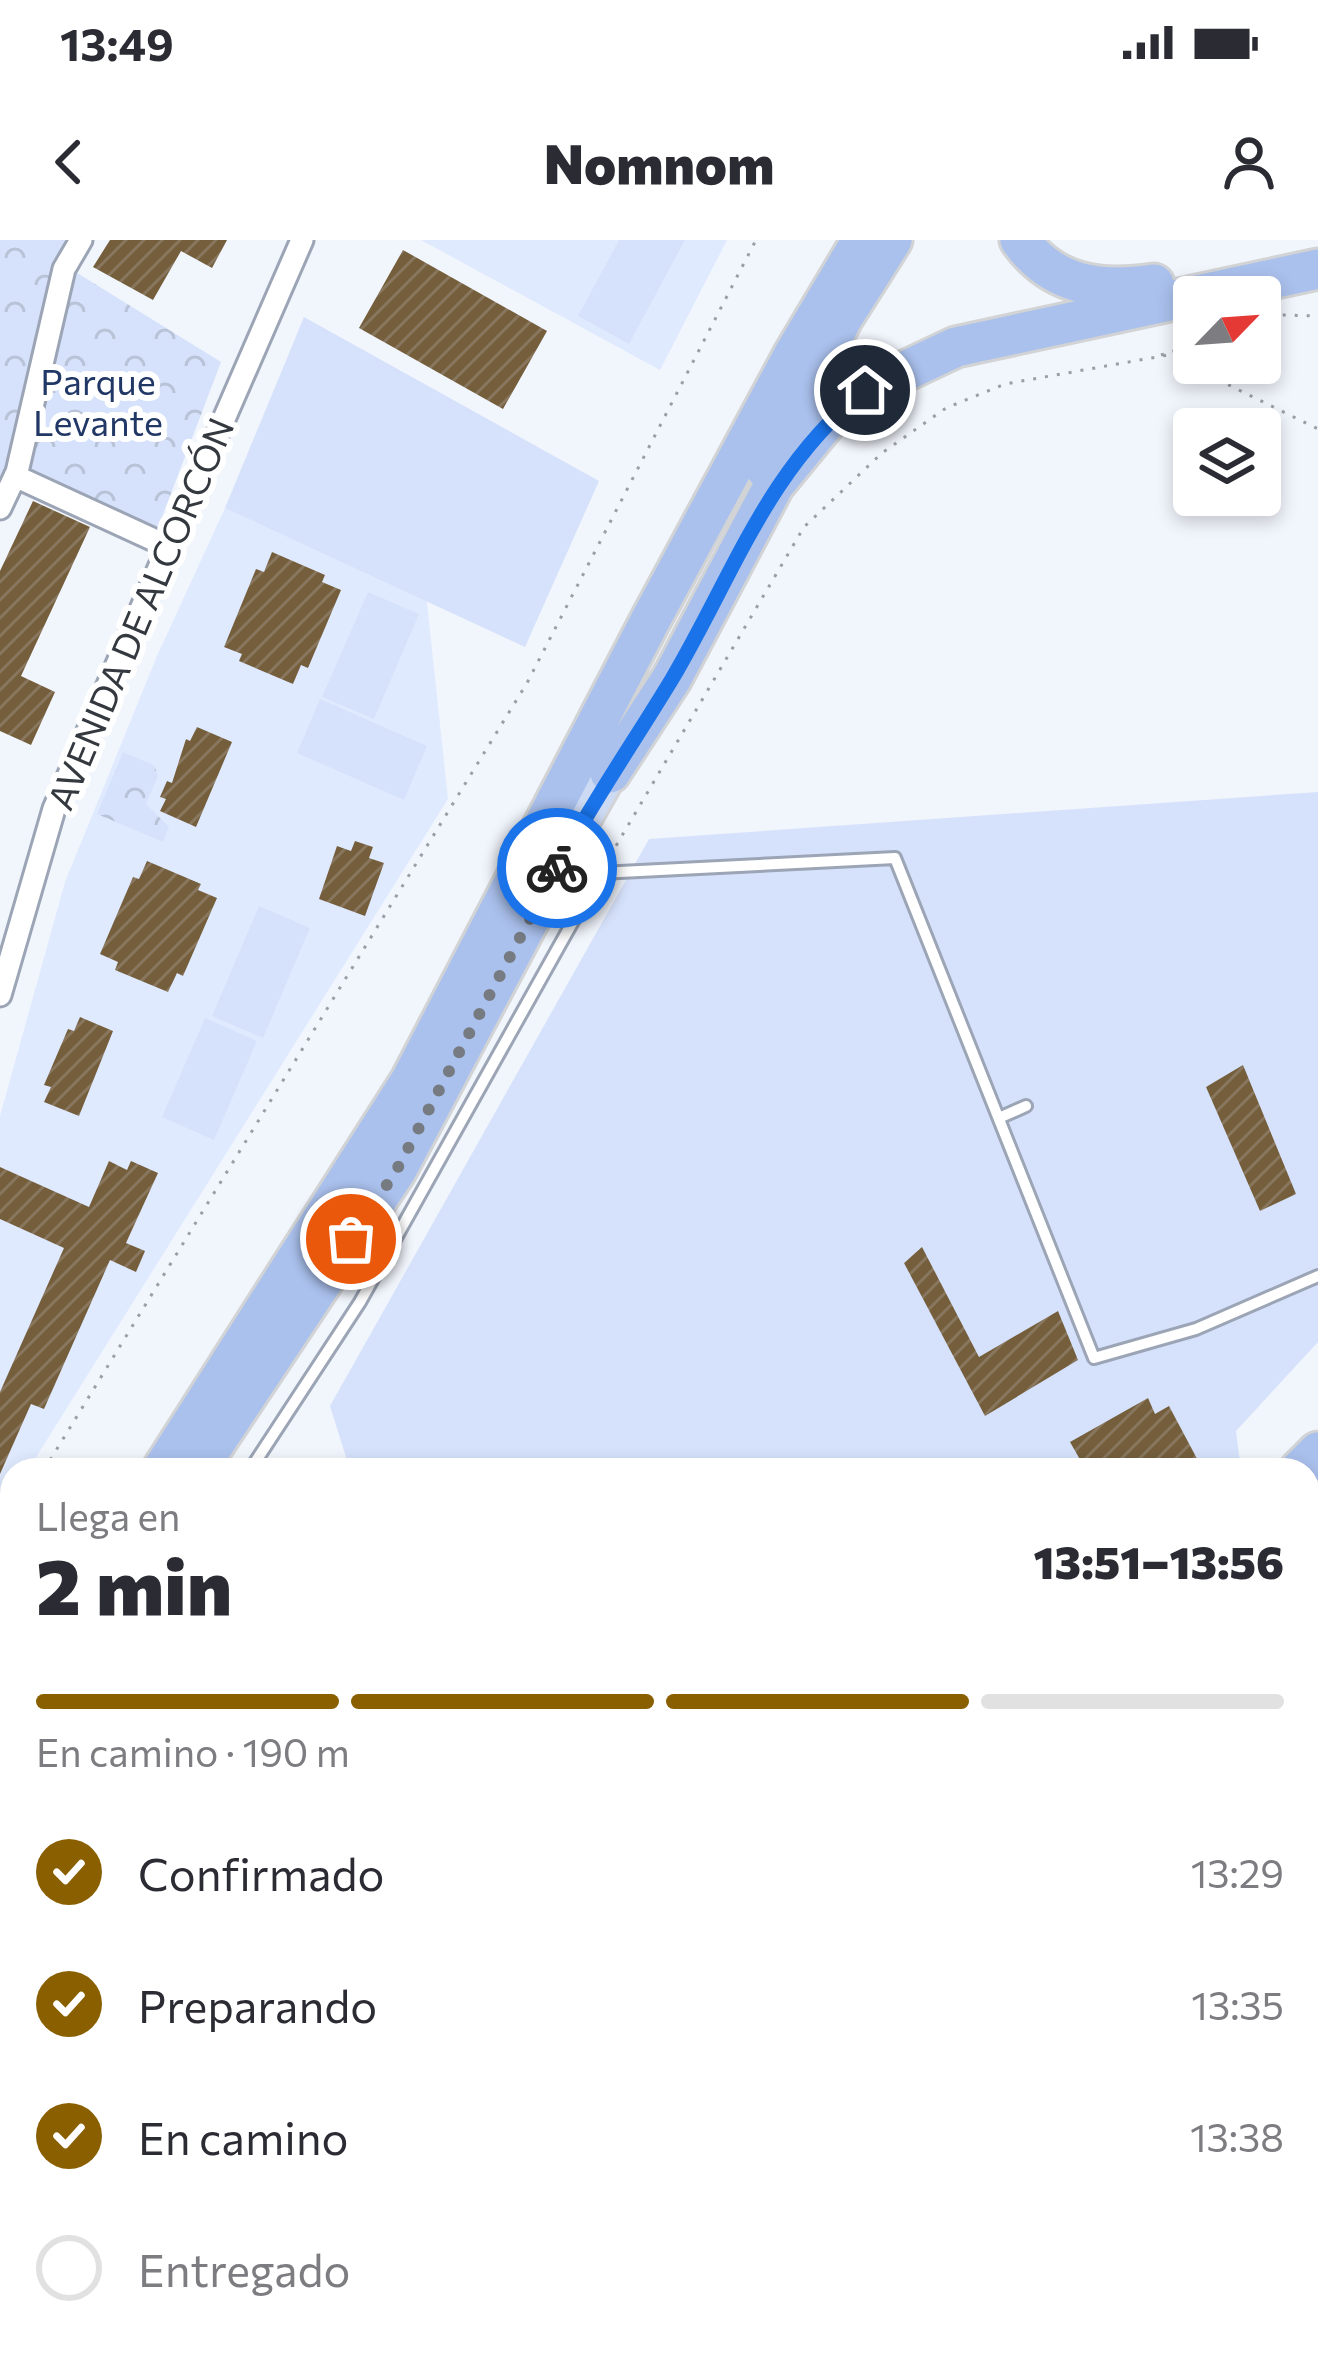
<!DOCTYPE html>
<html lang="es">
<meta charset="utf-8">
<style>
:root{--surface:#fff;--page:#f2f2f3;--text:#2b2b33;--muted:#7c7c81;--line:#e1e1e2;--accent:#895f00}
body{margin:0;font-family:Commissioner,sans-serif;background:var(--page);color:var(--text);height:100vh;display:flex;flex-direction:column;font-size:45px;white-space:nowrap}
*{box-sizing:border-box;margin:0}
p{font-size:39px;color:var(--muted)}
.icon{flex:none;width:66px;height:66px;fill:none;stroke:currentColor;stroke-width:2;stroke-linecap:round;stroke-linejoin:round}
.map{position:relative;flex:1;overflow:hidden}
.panel{position:absolute;left:0px;top:1218px;width:1320px;height:900px;display:flex;flex-direction:column;background:var(--surface);border-radius:36px 36px 0 0;box-shadow:0 6px 18px #0003}
.panel>*{flex:none}
.needle{width:78px;rotate:65deg}
.tools{position:absolute;left:1173px;top:36px;display:grid;gap:24px}
.tools a{display:grid;place-items:center;width:108px;height:108px;border-radius:12px;background:var(--surface);box-shadow:0 6px 18px #0003;font-size:60px}
.pin{position:absolute;display:grid;place-items:center;width:102px;height:102px;color:#fff;margin:-51px;border:6px solid #fff;border-radius:50%;box-shadow:0 3px 12px #0007}
.courier{position:absolute;display:grid;place-items:center;width:120px;height:120px;margin:-60px;border:9px solid #1a73e8;border-radius:50%;background:#fff;color:#222;box-shadow:0 3px 15px #0007}
.summary em{font-style:normal;font-weight:800}
.summary div{display:flex;flex-direction:column-reverse}
.summary{display:flex;align-items:center;justify-content:space-between;height:204px;padding:0 36px}
h1{font-size:78px;font-weight:800;line-height:90px}
.bar{display:grid;grid-template-columns:repeat(4,1fr);gap:18px 12px;align-content:center;height:144px;padding:0 36px}
.bar i{height:15px;border-radius:9px;background:var(--line)}
.bar .selected{background:var(--accent)}
.bar p{grid-column:span 4}
ol{padding:0 36px;list-style:none}
li{display:flex;align-items:center;gap:36px;height:132px}
li p{margin-inline-start:auto}
li .icon{padding:12px;border-radius:50%;background:var(--accent);color:#fff;stroke-width:4}
li:last-child{color:var(--muted)}
li i{width:66px;height:66px;border:6px solid var(--line);border-radius:50%}
.status{display:flex;justify-content:space-between;align-items:center;height:84px;padding:0 60px;background:var(--surface);direction:ltr}
.status svg{height:33px;fill:currentColor}
header{display:flex;justify-content:space-between;align-items:center;height:156px;padding:0 36px;background:var(--surface);font-size:54px;font-weight:800}
.map>svg:first-child{display:block}
.built{fill:#e0eaff}
.industrial{fill:url(#industrial-grid)}
.park{fill:url(#park-crowns)}
.pitch{fill:#d6e2fb}
.building{fill:url(#building-hatch)}
.lines{fill:none;stroke-linecap:round;stroke-linejoin:round}
.lane-casing{stroke:#9ca5b6;stroke-width:16}
.street-casing{stroke:#9ca5b6;stroke-width:27}
.primary-casing{stroke:#d2d3d5;stroke-width:39}
.highway-casing{stroke:#d2d3d5;stroke-width:45}
.path{stroke:#9a9ea5;stroke-width:3;stroke-dasharray:3 9;stroke-linecap:butt}
.lane{stroke:#fff;stroke-width:10}
.street{stroke:#fff;stroke-width:21}
.primary{stroke:#ccdaf4;stroke-width:33}
.highway{stroke:#aac1ed;stroke-width:39}
.done{stroke:#767a81;stroke-width:12;stroke-dasharray:0 21.6}
.route{stroke:#1a73e8;stroke-width:15}
.labels{text-anchor:middle;dominant-baseline:central;stroke-width:12;stroke-linejoin:round;paint-order:stroke}
.park-label{font-size:36px;fill:#213766;stroke:#fff}
.street-label{font-size:36px;fill:#34383f;stroke:#fff}
</style>
<div class="status"><b>13:49</b><svg viewBox="0 0 49 12"><path d="M0 12V9h3v3zM5 12V6h3v6zM10 12V3h3v9zM15 12V0h3v12zM26 1h20v11H26zM47 4h2v5h-2z"/></svg></div>
<header><svg class="icon" aria-label="back" viewBox="0 0 24 24"><path d="M15 5l-7 7 7 7"/></svg>Nomnom<svg class="icon" aria-label="person" viewBox="0 0 24 24"><circle cx="12" cy="8" r="4"/><path d="M4 21q1-7 8-7t8 7"/></svg></header>
<div class="map">
<svg width="1318" height="2118" viewBox="0 0 1318 2118">
<defs>
<pattern id="industrial-grid" width="8" height="8" patternUnits="userSpaceOnUse" patternTransform="scale(3)"><rect width="8" height="8" fill="#e0eaff"/><path d="M0 4h8M4 0v8" fill="none" stroke="#c1c9dc"/></pattern>
<pattern id="park-crowns" width="20" height="18" patternUnits="userSpaceOnUse" patternTransform="scale(3)"><rect width="20" height="18" fill="#d6e2fb"/><path d="M2 6a3 3 0 1 1 6 0M12 15a3 3 0 1 1 6 0" fill="none" stroke="#b8c3d8"/></pattern>
<pattern id="building-hatch" width="6" height="6" patternUnits="userSpaceOnUse" patternTransform="scale(3)"><rect width="6" height="6" fill="#745e3c"/><path d="M-1 1l2-2M0 6l6-6M5 7l2-2" fill="none" stroke="#88775e"/></pattern>
</defs>
<rect width="100%" height="100%" fill="#f1f5fc"/>
<path class="built" d="M421,0H727L660,130Z
M225,268L426,354L448,559L28,1230H12V1256L0,1276V876L65,642L157,416Z"/>
<path class="industrial" d="M12,1911V2106H509L487,2118H0V1919Z"/>
<path class="park" d="M0,0H91L74,31L221,122L156,293L6,227L0,240Z
M123,512L154,525L158,536L146,564L169,587L163,602L97,574Z
M1318,1639V2118H966L974,2106H1308V1650Z"/>
<path class="pitch" d="M619,0H685L629,104L578,76Z
M304,77L599,241L525,407L225,268Z
M368,352L419,374L374,479L322,457Z
M320,459L427,506L404,560L297,513Z
M1318,552V1102L1236,1191L1241,1230H350L330,1166L649,599Z
M259,666L310,688L263,798L212,776Z
M205,778L257,801L214,900L162,877Z"/>
<path class="building" d="M110,0H227L212,28L181,11L153,60L93,27Z
M403,10L547,91L503,169L359,88Z
M33,261L90,287L21,436L55,452L31,505L0,491V331Z
M272,312L325,335L322,342L341,350L308,428L301,425L293,444L239,421L242,414L224,407L256,329L264,332Z
M197,487L232,502L196,587L160,571L166,559L160,557L167,541L172,543L186,499L190,501Z
M355,601L373,607L369,618L384,623L365,676L319,659L337,606L351,611Z
M147,621L201,644L198,650L217,658L183,736L177,733L168,752L115,730L118,722L100,714L133,637L139,639Z
M80,777L113,791L79,876L44,862L51,847L44,845L68,789L74,791Z
M1243,825L1296,954L1260,971L1206,847Z
M109,921L127,930L131,921L158,933L126,1003L145,1011L136,1032L110,1020L44,1169L31,1164L0,1234V1152L64,1008L0,979V927L89,967Z
M922,1007L979,1117L1058,1071L1078,1120L985,1176L904,1023Z
M1148,1158L1155,1174L1169,1166L1203,1230H1086L1070,1202Z"/>
<g class="lines">
<defs>
<path id="lane" d="M999,878L1026,866
M250,1230L360,1062L600,633L895,618L1094,1118L1196,1089L1318,1036
M0,1621L12,1603
M0,1737V1791"/>
<path id="street" d="M15,236L165,305
M0,268L17,232L64,29L81,0
M0,755L54,569L302,0"/>
<path id="primary" d="M563,616L610,533"/>
<path id="highway" d="M1020,0C1053,46 1100,52 1154,44
M766,229L842,79L892,0
M610,533L672,438L774,245L829,178L865,150L956,107L1318,29
M162,1230L411,840L650,381L794,114L862,0
M197,1230L396,931L563,616
M1300,1230L1318,1212
M1308,1302L1318,1292
M1308,1416L1318,1406
M0,1466L12,1448
M1308,1496L1318,1485
M0,1547L12,1526
M608,2118L616,2106
M690,2118L697,2106
M776,2118L783,2106
M851,2118L856,2106"/>
</defs>
<use href="#lane" class="lane-casing"/>
<use href="#street" class="street-casing"/>
<use href="#primary" class="primary-casing"/>
<use href="#highway" class="highway-casing"/>
<path class="path" d="M1260,83L1284,75L1318,76
M1161,115L1194,105
M610,616L804,287L882,213L946,168L1005,144L1168,115L1318,189
M44,1230L527,443L756,0
M0,1301L12,1281
M1308,1670L1318,1659
M1308,1905L1318,1887
M983,2118L990,2106
M1192,2118L1193,2106"/>
<use href="#lane" class="lane"/>
<use href="#street" class="street"/>
<use href="#primary" class="primary"/>
<use href="#highway" class="highway"/>
</g>
<g class="lines">
<path class="done" d="M351,999L396,931L557,628"/>
<path class="route" d="M557,628C592,562 634,502 672,439C734,334 767,229 865,150"/>
</g>
<g class="labels">
<g class="park-label">
<text x="98" y="140">Parque<tspan x="98" dy="41">Levante</tspan></text>
</g>
<g class="street-label">
<text transform="translate(139 373) rotate(-67)">AVENIDA DE ALCORCÓN</text>
</g>
</g>
</svg>
<div class="tools">
<a><svg class="needle" viewBox="-14 -14 28 28"><path d="M0-13l5 13h-10z" fill="#e53935"/><path d="M0 13l5-13h-10z" fill="#7c7c81"/></svg></a>
<a><svg class="icon" aria-label="layers" viewBox="0 0 24 24"><path d="M12 4l9 5-9 5-9-5zM3 14l9 5 9-5"/></svg></a>
</div>
<div class="pin" style="left:351px;top:999px;background:#ea580c"><svg class="icon" aria-label="bag" viewBox="0 0 24 24"><path d="M5 8h14l-1 12H6zM9 8a3 3 0 0 1 6 0"/></svg></div>
<div class="pin" style="left:865px;top:150px;background:#1f2937"><svg class="icon" aria-label="home" viewBox="0 0 24 24"><path d="M3 11l9-7 9 7M6 9v11h12V9"/></svg></div>
<div class="courier" style="left:557px;top:628px"><svg class="icon" aria-label="bike" viewBox="0 0 24 24"><circle cx="6" cy="16" r="4"/><circle cx="18" cy="16" r="4"/><path d="M6 16l4-8h5l3 8M10 8l3 8H6M13 5h3"/></svg></div>
<section class="panel">
<div class="summary"><div><h1>2 min</h1><p>Llega en</p></div><em>13:51–13:56</em></div>
<div class="bar"><i class="selected"></i><i class="selected"></i><i class="selected"></i><i></i><p>En camino · 190 m</p></div>
<ol>
<li><svg class="icon" aria-label="check" viewBox="0 0 24 24"><path d="M5 12l5 5 9-10"/></svg>Confirmado<p>13:29</p></li>
<li><svg class="icon" aria-label="check" viewBox="0 0 24 24"><path d="M5 12l5 5 9-10"/></svg>Preparando<p>13:35</p></li>
<li><svg class="icon" aria-label="check" viewBox="0 0 24 24"><path d="M5 12l5 5 9-10"/></svg>En camino<p>13:38</p></li>
<li><i></i>Entregado</li>
</ol>
</section>
</div>
